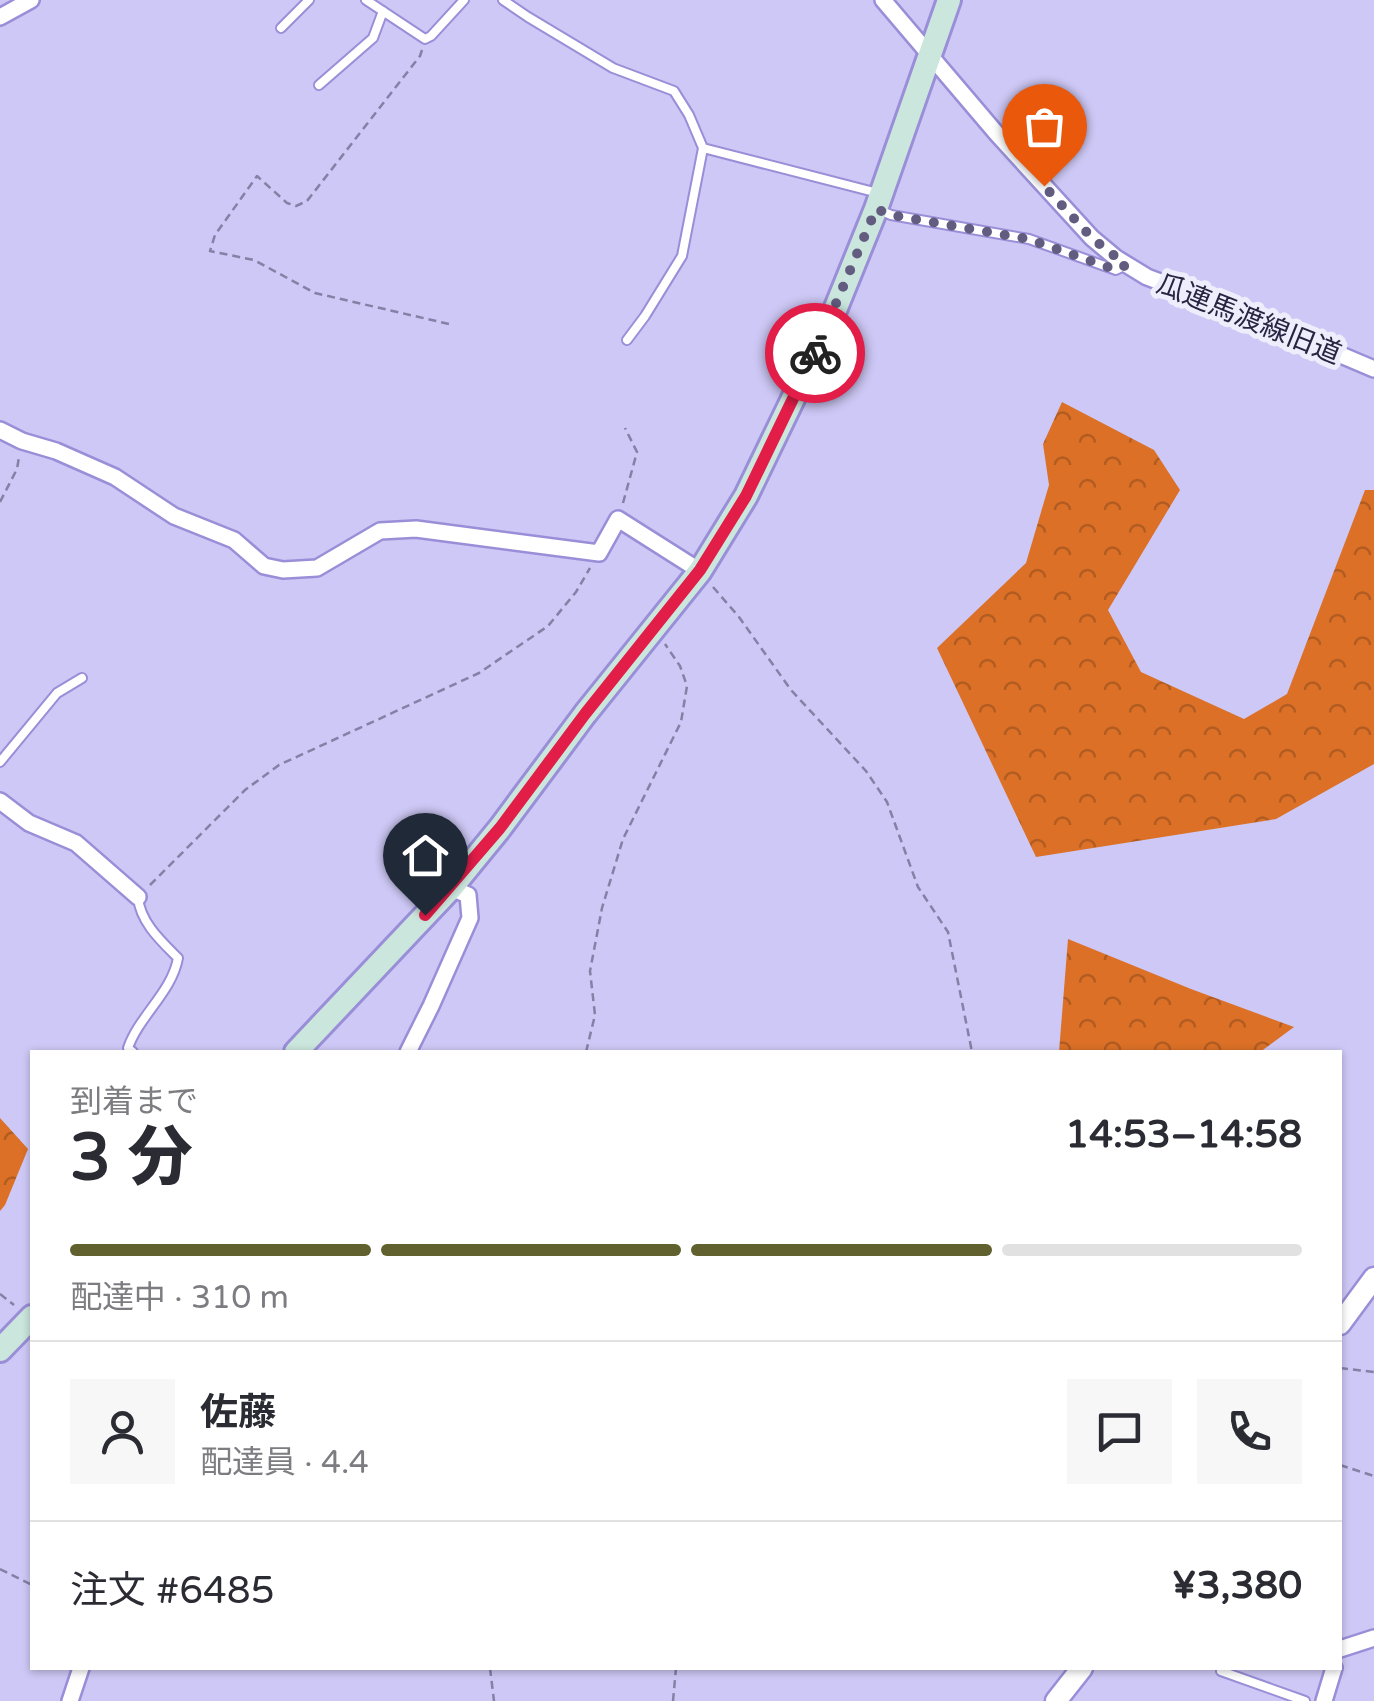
<!DOCTYPE html>
<html lang="ja">
<meta charset="utf-8">
<style>
:root{--surface:#fff;--page:#f7f7f7;--text:#2b2b33;--muted:#7c7c81;--line:#e1e1e2;--accent:#60612e}
body{margin:0;font-family:"Varela Round","Noto Sans JP",sans-serif;background:var(--page);color:var(--text);height:100vh;display:flex;flex-direction:column;font-size:38px;white-space:nowrap}
*{box-sizing:border-box;margin:0}
p{font-size:32px;color:var(--muted)}
.icon{flex:none;width:55px;height:55px;fill:none;stroke:currentColor;stroke-width:2;stroke-linecap:round;stroke-linejoin:round}
.map{position:relative;flex:1;overflow:hidden}
.drawer{position:absolute;left:30px;top:1050px;width:1312px;height:620px;display:flex;flex-direction:column;background:var(--surface);border-radius:0px;box-shadow:0 2px 8px #0004}
.drawer>*{flex:none}
.pin{position:absolute;display:grid;place-items:center;width:85px;height:85px;color:#fff;margin:-102px -42px;border-radius:50% 50% 50% 0;rotate:-45deg;box-shadow:0 0 10px #0007}
.pin .icon{rotate:45deg}
.courier{position:absolute;display:grid;place-items:center;width:100px;height:100px;margin:-50px;border:8px solid #e11d48;border-radius:50%;background:#fff;color:#222;box-shadow:0 2px 12px #0007}
.overview em{font-style:normal;font-weight:800}
.overview div{display:flex;flex-direction:column-reverse}
.overview{display:flex;align-items:center;justify-content:space-between;height:170px;padding:0 40px}
h1{font-size:65px;font-weight:800;line-height:75px}
.bar{display:grid;grid-template-columns:repeat(4,1fr);gap:15px 10px;align-content:center;height:120px;padding:0 40px}
.bar i{height:12px;border-radius:8px;background:var(--line)}
.bar .active{background:var(--accent)}
.bar p{grid-column:span 4}
.line{display:flex;align-items:center;gap:25px;padding:0 40px;border-top:2px solid var(--line)}
.line div{flex:1}
.round{display:grid;place-items:center;flex:none;width:105px;height:105px;border-radius:0px;background:var(--page)}
.map>svg:first-child{display:block}
.forest{fill:url(#forest-crowns)}
.lines{fill:none;stroke-linecap:round;stroke-linejoin:round}
.service-casing{stroke:#998ed7;stroke-width:12}
.minor-casing{stroke:#998ed7;stroke-width:20}
.tertiary-casing{stroke:#998ed7;stroke-width:25}
.secondary-casing{stroke:#998ed7;stroke-width:28}
.path{stroke:#8580a6;stroke-width:2.5;stroke-dasharray:8 5;stroke-linecap:butt}
.service{stroke:#fff;stroke-width:8}
.minor{stroke:#fff;stroke-width:15}
.tertiary{stroke:#fff;stroke-width:20}
.secondary{stroke:#cbe6dd;stroke-width:22}
.done{stroke:#625d80;stroke-width:10;stroke-dasharray:0 18}
.route{stroke:#e11d48;stroke-width:12}
.labels{text-anchor:middle;dominant-baseline:central;stroke-width:10;stroke-linejoin:round;paint-order:stroke}
.street-label{font-size:28px;fill:#292441;stroke:#eeedfc}
</style>
<div class="map">
<svg width="1374" height="1701" viewBox="0 0 1374 1701">
<defs>
<pattern id="forest-crowns" width="20" height="18" patternUnits="userSpaceOnUse" patternTransform="scale(2.5)"><rect width="20" height="18" fill="#db7026"/><path d="M2 6a3 3 0 1 1 6 0M12 15a3 3 0 1 1 6 0" fill="none" stroke="#b25c22"/></pattern>
</defs>
<rect width="100%" height="100%" fill="#cdc8f5"/>
<path class="forest" d="M1062,402L1154,450L1180,490L1108,610L1141,672L1244,719L1287,694L1365,490H1374V764L1276,819L1036,857L937,648L1026,563L1049,485L1043,444Z
M1068,939L1191,989L1294,1027L1260,1052H1059Z
M0,1118L28,1149L5,1205L0,1211Z"/>
<g class="lines">
<defs>
<path id="service" d="M366,0L425,39L431,36L464,0
M503,0L528,17L613,68L674,91L689,115L703,148L682,256L645,316L627,340
M281,28L309,0
M319,85L373,38L383,11
M703,148L878,193
M880,210L891,215L1029,239L1116,270L1126,265
M0,762L57,693L82,678
M133,1052L128,1048C139,1016 172,992 178,958C161,941 140,922 138,897
M1221,1671L1305,1701"/>
<path id="minor" d="M883,0L997,134L1092,238L1116,258L1147,277L1242,313L1374,369
M0,17L31,0
M0,430L22,441L56,451L115,477L174,516L234,540L264,566L283,570L317,568L380,531L416,529L599,553L618,519L700,571
M0,801L29,823L76,843L138,897
M408,1052L431,1006L470,918L468,895L451,888
M1340,1649L1374,1638
M70,1701L81,1668
M1324,1701L1334,1668"/>
<path id="tertiary" d="M1340,1324L1374,1278
M1056,1701L1082,1668"/>
<path id="secondary" d="M296,1052L451,888L500,828L585,714L700,571L746,496L831,320L876,209L949,0
M0,1350L32,1317"/>
</defs>
<use href="#service" class="service-casing"/>
<use href="#minor" class="minor-casing"/>
<use href="#tertiary" class="tertiary-casing"/>
<use href="#secondary" class="secondary-casing"/>
<path class="path" d="M422,50L420,56L307,201L296,206L287,203L257,176L215,235L210,251L254,260L315,293L449,324
M0,502L17,469L19,457
M623,503L637,452L625,428
M713,587L739,617L791,690L866,771L887,802L918,887L948,932L972,1052
M150,885L245,790L279,765L479,673L548,626L576,592L590,568
M586,1052L595,1015L590,971L602,908L623,839L681,722L687,686L680,666L665,644
M0,1294L14,1305
M1340,1368L1374,1372
M1340,1465L1374,1476
M0,1569L32,1585
M490,1668L494,1701
M673,1701L676,1668"/>
<use href="#service" class="service"/>
<use href="#minor" class="minor"/>
<use href="#tertiary" class="tertiary"/>
<use href="#secondary" class="secondary"/>
</g>
<g class="lines">
<path class="done" d="M815,353L876,209L891,215L1028,239L1116,270L1126,265L1092,238L1044,186"/>
<path class="route" d="M425,915L500,828L585,714L700,570L746,496L815,353"/>
</g>
<g class="labels">
<g class="street-label">
<text transform="translate(1249 319) rotate(22)">瓜連馬渡線旧道</text>
</g>
</g>
</svg>
<div class="pin" style="left:1044px;top:186px;background:#ea580c"><svg class="icon" aria-label="bag" viewBox="0 0 24 24"><path d="M5 8h14l-1 12H6zM9 8a3 3 0 0 1 6 0"/></svg></div>
<div class="pin" style="left:425px;top:915px;background:#1f2937"><svg class="icon" aria-label="home" viewBox="0 0 24 24"><path d="M3 11l9-7 9 7M6 9v11h12V9"/></svg></div>
<div class="courier" style="left:815px;top:353px"><svg class="icon" aria-label="bike" viewBox="0 0 24 24"><circle cx="6" cy="16" r="4"/><circle cx="18" cy="16" r="4"/><path d="M6 16l4-8h5l3 8M10 8l3 8H6M13 5h3"/></svg></div>
<section class="drawer">
<div class="overview"><div><h1>3 分</h1><p>到着まで</p></div><em>14:53–14:58</em></div>
<div class="bar"><i class="active"></i><i class="active"></i><i class="active"></i><i></i><p>配達中 · 310 m</p></div>
<div class="line" style="height:180px"><a class="round"><svg class="icon" aria-label="person" viewBox="0 0 24 24"><circle cx="12" cy="8" r="4"/><path d="M4 21q1-7 8-7t8 7"/></svg></a><div><b>佐藤</b><p>配達員 · 4.4</p></div><a class="round"><svg class="icon" aria-label="chat" viewBox="0 0 24 24"><path d="M4 5h16v11H9l-5 4z"/></svg></a><a class="round"><svg class="icon" aria-label="phone" viewBox="0 0 24 24"><path d="M5 4h4l2 5-3 2q2 4 5 5l2-3 5 2v4C11 20 4 13 5 4z"/></svg></a></div>
<div class="line" style="height:130px"><div>注文 #6485</div><b>¥3,380</b></div>
</section>
</div>
